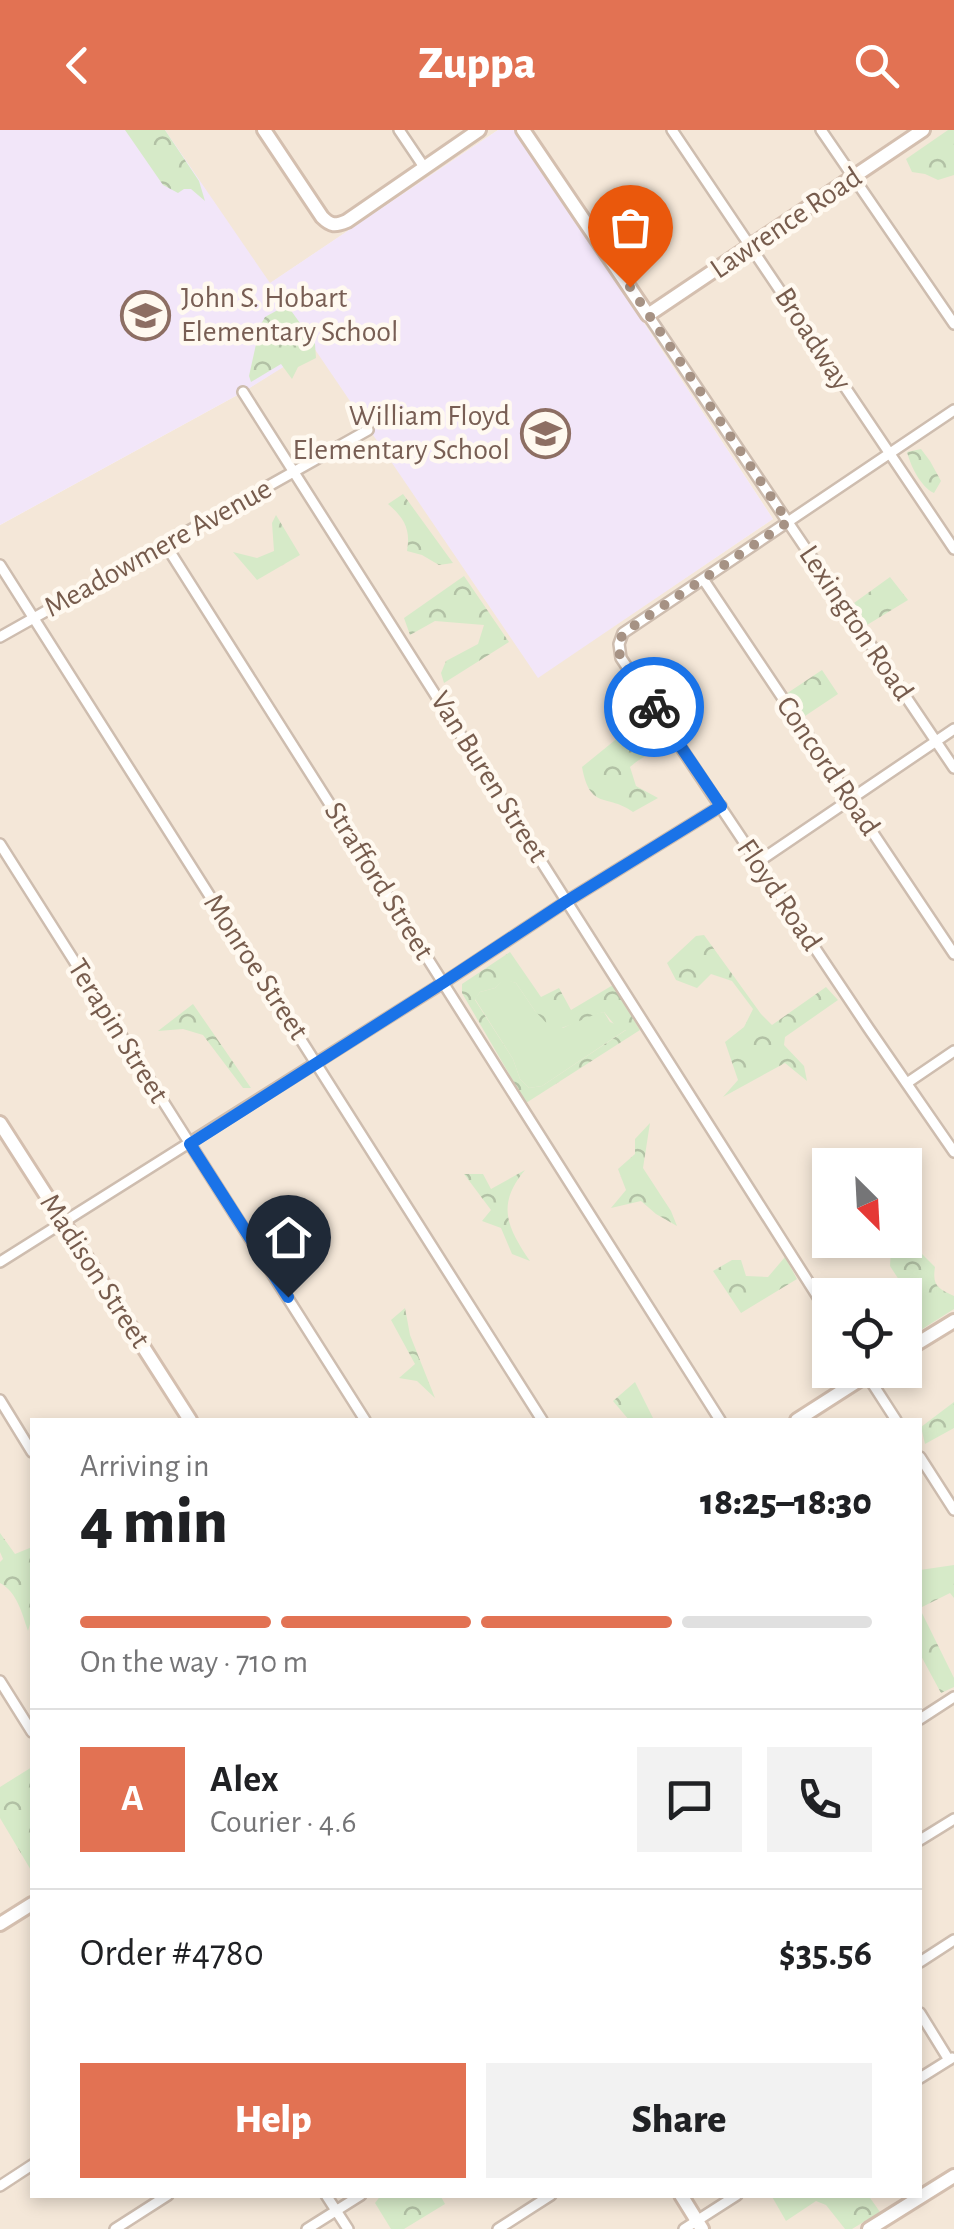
<!DOCTYPE html>
<meta charset="utf-8">
<style>
:root{--surface:#fff;--page:#f2f2f2;--text:#202124;--muted:#757577;--line:#e0e0e0;--accent:#e27253}
body{margin:0;font-family:"Alegreya Sans",sans-serif;background:var(--page);color:var(--text);height:100vh;display:flex;flex-direction:column;font-size:38px;white-space:nowrap}
*{box-sizing:border-box;margin:0}
p{font-size:32px;color:var(--muted)}
.icon{flex:none;width:55px;height:55px;fill:none;stroke:currentColor;stroke-width:2;stroke-linecap:round;stroke-linejoin:round}
.map{position:relative;flex:1;overflow:hidden}
.details{position:absolute;left:30px;top:1288px;width:892px;height:780px;display:flex;flex-direction:column;background:var(--surface);border-radius:0px;box-shadow:0 5px 15px #0003}
.details>*{flex:none}
.needle{width:65px;rotate:156deg}
.buttons{position:absolute;left:812px;top:1018px;display:grid;gap:20px}
.buttons a{display:grid;place-items:center;width:110px;height:110px;border-radius:0px;background:var(--surface);box-shadow:0 5px 15px #0003;font-size:50px}
.pin{position:absolute;display:grid;place-items:center;width:85px;height:85px;color:#fff;margin:-102px -42px;border-radius:50% 50% 50% 0;rotate:-45deg;box-shadow:0 0 10px #0007}
.pin .icon{rotate:45deg}
.courier{position:absolute;display:grid;place-items:center;width:100px;height:100px;margin:-50px;border:8px solid #1a73e8;border-radius:50%;background:#fff;color:#222;box-shadow:0 2px 12px #0007}
.summary em{font-style:normal;font-weight:800}
.summary div{display:flex;flex-direction:column-reverse}
.summary{display:flex;align-items:center;justify-content:space-between;height:170px;padding:0 50px}
h1{font-size:65px;font-weight:800;line-height:75px}
.bar{display:grid;grid-template-columns:repeat(4,1fr);gap:15px 10px;align-content:center;height:120px;padding:0 50px}
.bar i{height:12px;border-radius:8px;background:var(--line)}
.bar .selected{background:var(--accent)}
.bar p{grid-column:span 4}
.line{display:flex;align-items:center;gap:25px;padding:0 50px;border-top:2px solid var(--line)}
.line div{flex:1}
.round{display:grid;place-items:center;flex:none;width:105px;height:105px;border-radius:0px;background:var(--page)}
.action{display:flex;gap:20px;margin-top:auto;padding:20px 50px}
.action a{flex:1;height:115px;border-radius:0px;background:var(--accent);color:#fff;font-size:40px;font-weight:800;line-height:115px;text-align:center}
.action a+a{background:var(--page);color:var(--text)}
header{display:flex;justify-content:space-between;align-items:center;height:130px;padding:0 50px;background:var(--accent);color:#fff;font-size:45px;font-weight:800}
.map>svg:first-child{display:block}
.residential{fill:#f4e7d8;fill-rule:evenodd}
.education{fill:#f2e6f9}
.grass{fill:#d6eac8}
.forest{fill:url(#forest-crowns);fill-rule:evenodd}
.lines{fill:none;stroke-linecap:round;stroke-linejoin:round}
.street-casing{stroke:#cebdaf;stroke-width:14}
.secondary-casing{stroke:#d4bfaf;stroke-width:18}
.street{stroke:#fff;stroke-width:9}
.secondary{stroke:#fff;stroke-width:12}
.done{stroke:#a69284;stroke-width:10;stroke-dasharray:0 18}
.route{stroke:#1a73e8;stroke-width:12}
.labels{text-anchor:middle;dominant-baseline:central;stroke-width:9;stroke-linejoin:round;paint-order:stroke}
.street-label{font-size:30px;fill:#775c4d;stroke:#fff9f0}
.education-label{font-size:30px;fill:#785e54;stroke:#fff9f0;text-anchor:start}
</style>
<header><svg class="icon" aria-label="back" viewBox="0 0 24 24"><path d="M15 5l-7 7 7 7"/></svg>Zuppa<svg class="icon" aria-label="search" viewBox="0 0 24 24"><circle cx="10" cy="10" r="6"/><path d="M15 15l6 6"/></svg></header>
<div class="map">
<svg width="954" height="2099" viewBox="0 0 954 2099">
<defs>
<pattern id="forest-crowns" width="20" height="18" patternUnits="userSpaceOnUse" patternTransform="scale(2.5)"><rect width="20" height="18" fill="#d6eac8"/><path d="M2 6a3 3 0 1 1 6 0M12 15a3 3 0 1 1 6 0" fill="none" stroke="#b2c1a5"/></pattern>
</defs>
<rect width="100%" height="100%" fill="#fcf5ea"/>
<path class="residential" d="M165,0H498L269,154Z
M517,0H954V2099H0V395L243,262L314,217L538,547L773,389ZM830,1035H905V1110H830ZM830,1165H905V1240H830ZM32,1290H920V2065H32Z"/>
<path class="education" d="M0,0H165L270,153L498,0H517L773,389L538,548L314,218L243,262L0,395Z"/>
<path class="grass" d="M504,849L516,853L535,881L563,898L589,885L604,882L610,892L627,899L542,956L529,958L520,949L513,929L475,869L480,862L495,858Z"/>
<path class="forest" d="M125,0H165L199,51L205,71L191,59H184L178,63L163,55Z
M948,0H954V45L938,50L925,44L912,42L906,29Z
M287,175L315,214L316,228L298,237L292,249L281,234L251,252L249,246L260,196L265,187Z
M921,319L930,331L941,351L934,363C921,357 911,337 907,322Z
M403,364L453,433L439,435L422,425L407,421C411,399 404,388 388,374Z
M276,385L300,425L257,450L233,422L257,428L274,421L272,393Z
M464,446L509,512L444,553L441,543L446,531L478,514L484,495L435,491L410,505L404,488Z
M890,447L908,470L867,495L854,473Z
M822,540L838,564L802,588L786,564Z
M646,585L671,611C657,621 642,626 630,637L636,656L658,668L633,682C607,663 590,681 582,637Z
M704,805L761,884L772,895L826,857L838,870L785,907L784,915L804,936L807,951L785,933L723,967L738,950L725,912L744,897L753,879L732,851L711,844L697,858L676,850L667,833L696,806Z
M510,822L541,867L559,858L571,880L613,855L640,900L526,973L462,863V854ZM504,850L516,853L535,881L553,900C571,897 586,886 604,882L618,899L626,900L542,956L529,958L520,949L513,929L475,870L480,862L495,858Z
M193,874L251,958H243L203,905L183,899L158,901Z
M650,993L643,1038L671,1081L677,1096L656,1084L641,1071L611,1078L626,1060L618,1039L635,1024V1009Z
M525,1040C496,1075 507,1097 530,1131L512,1124L501,1098L482,1091L491,1080L464,1044H483L491,1059Z
M905,1107L935,1137C932,1156 938,1158 954,1166V1179L916,1203L905,1205V1165H902L901,1153L890,1136L891,1119L882,1110H905Z
M785,1127L797,1149L741,1183L713,1141L732,1130H741L746,1146L768,1147Z
M405,1178L410,1205L435,1268L417,1251L399,1248L415,1234L391,1190Z
M635,1252L654,1290H629L613,1271Z
M954,1272V1298L925,1314L921,1297Z
M0,1403L15,1424L32,1417V1487L28,1501C22,1483 17,1462 0,1453V1432L3,1429L0,1422Z
M954,1435V1468L950,1463L920,1478V1440Z
M920,1479L954,1548V1557L941,1563L920,1524Z
M32,1637V1742L0,1688V1657Z
M381,2065H440L445,2074L404,2099H391L375,2073Z
M771,2065H868L880,2082L852,2099H845L826,2075L816,2071L786,2091Z"/>
<g class="lines">
<defs>
<path id="street" d="M399,0L424,37
M672,0L954,419
M821,0L954,194
M648,185L954,638
M243,262L830,1186
M954,280L623,503L619,514L621,528L869,899L954,1022
M165,414L720,1290
M0,435L542,1290
M703,449L954,824
M0,507L368,300
M0,714L365,1290
M758,732L954,599
M907,953L954,921
M0,1132L443,853L567,771L721,676
M865,1242L896,1290
M0,1270L32,1322
M920,1327L954,1380
M0,1551L32,1602
M920,1589L954,1567
M920,1710L954,1689
M920,1832L954,1810
M920,1883L949,1930
M920,1948L952,1928
M0,2056L32,2035
M326,2065L348,2099
M115,2099L168,2065
M307,2099L361,2065
M498,2099L551,2065
M684,2099L737,2065"/>
<path id="secondary" d="M264,0L322,87C331,96 335,96 347,91L479,0
M523,0L648,185L923,0
M0,993L190,1290
M905,1221L954,1191
M797,1290L875,1240
M0,1794L32,1774
M681,2065L702,2099
M869,2099L954,2046"/>
</defs>
<use href="#street" class="street-casing"/>
<use href="#secondary" class="secondary-casing"/>
<use href="#street" class="street"/>
<use href="#secondary" class="secondary"/>
</g>
<g class="lines">
<path class="done" d="M630,157L788,392L623,503L619,514L620,528L654,577"/>
<path class="route" d="M288,1167L190,1014L444,852L567,771L721,676L654,577"/>
</g>
<defs>
<symbol id="school-ring" viewBox="-11 -11 22 22"><circle r="9.5" fill="#fff9f0" stroke="#8d6e63" stroke-width="1.5"/><path d="M0-5L7-2L0 1L-7-2ZM-4 1L0 2.5L4 1V4Q0 6-4 4Z" fill="#8d6e63"/></symbol>
</defs>
<g fill-rule="evenodd">
<use href="#school-ring" x="118" y="158" width="55" height="55"/>
<use href="#school-ring" x="518" y="276" width="55" height="55"/>
</g>
<g class="labels">
<g class="street-label">
<text transform="translate(786 93) rotate(-34)">Lawrence Road</text>
<text transform="translate(813 209) rotate(57)">Broadway</text>
<text transform="translate(158 418) rotate(-29)">Meadowmere Avenue</text>
<text transform="translate(856 493) rotate(56)">Lexington Road</text>
<text transform="translate(828 636) rotate(56)">Concord Road</text>
<text transform="translate(489 647) rotate(58)">Van Buren Street</text>
<text transform="translate(379 751) rotate(58)">Strafford Street</text>
<text transform="translate(779 765) rotate(56)">Floyd Road</text>
<text transform="translate(256 837) rotate(57)">Monroe Street</text>
<text transform="translate(118 901) rotate(58)">Terapin Street</text>
<text transform="translate(95 1141) rotate(57)">Madison Street</text>
</g>
<g class="education-label">
<text x="181" y="168">John S. Hobart<tspan x="181" dy="34">Elementary School</tspan></text>
<text x="510" y="286" text-anchor="end">William Floyd<tspan x="510" dy="34">Elementary School</tspan></text>
</g>
</g>
</svg>
<div class="buttons">
<a><svg class="needle" viewBox="-14 -14 28 28"><path d="M0-13l5 13h-10z" fill="#e53935"/><path d="M0 13l5-13h-10z" fill="#757577"/></svg></a>
<a><svg class="icon" aria-label="locate" viewBox="0 0 24 24"><circle cx="12" cy="12" r="6"/><path d="M12 2v4M12 18v4M2 12h4M18 12h4"/></svg></a>
</div>
<div class="pin" style="left:630px;top:157px;background:#ea580c"><svg class="icon" aria-label="bag" viewBox="0 0 24 24"><path d="M5 8h14l-1 12H6zM9 8a3 3 0 0 1 6 0"/></svg></div>
<div class="pin" style="left:288px;top:1167px;background:#1f2937"><svg class="icon" aria-label="home" viewBox="0 0 24 24"><path d="M3 11l9-7 9 7M6 9v11h12V9"/></svg></div>
<div class="courier" style="left:654px;top:577px"><svg class="icon" aria-label="bike" viewBox="0 0 24 24"><circle cx="6" cy="16" r="4"/><circle cx="18" cy="16" r="4"/><path d="M6 16l4-8h5l3 8M10 8l3 8H6M13 5h3"/></svg></div>
<section class="details">
<div class="summary"><div><h1>4 min</h1><p>Arriving in</p></div><em>18:25–18:30</em></div>
<div class="bar"><i class="selected"></i><i class="selected"></i><i class="selected"></i><i></i><p>On the way · 710 m</p></div>
<div class="line" style="height:180px"><b class="round" style="background:var(--accent);color:#fff">A</b><div><b>Alex</b><p>Courier · 4.6</p></div><a class="round"><svg class="icon" aria-label="chat" viewBox="0 0 24 24"><path d="M4 5h16v11H9l-5 4z"/></svg></a><a class="round"><svg class="icon" aria-label="phone" viewBox="0 0 24 24"><path d="M5 4h4l2 5-3 2q2 4 5 5l2-3 5 2v4C11 20 4 13 5 4z"/></svg></a></div>
<div class="line" style="height:130px"><div>Order #4780</div><b>$35.56</b></div>
<div class="action"><a>Help</a><a>Share</a></div>
</section>
</div>
